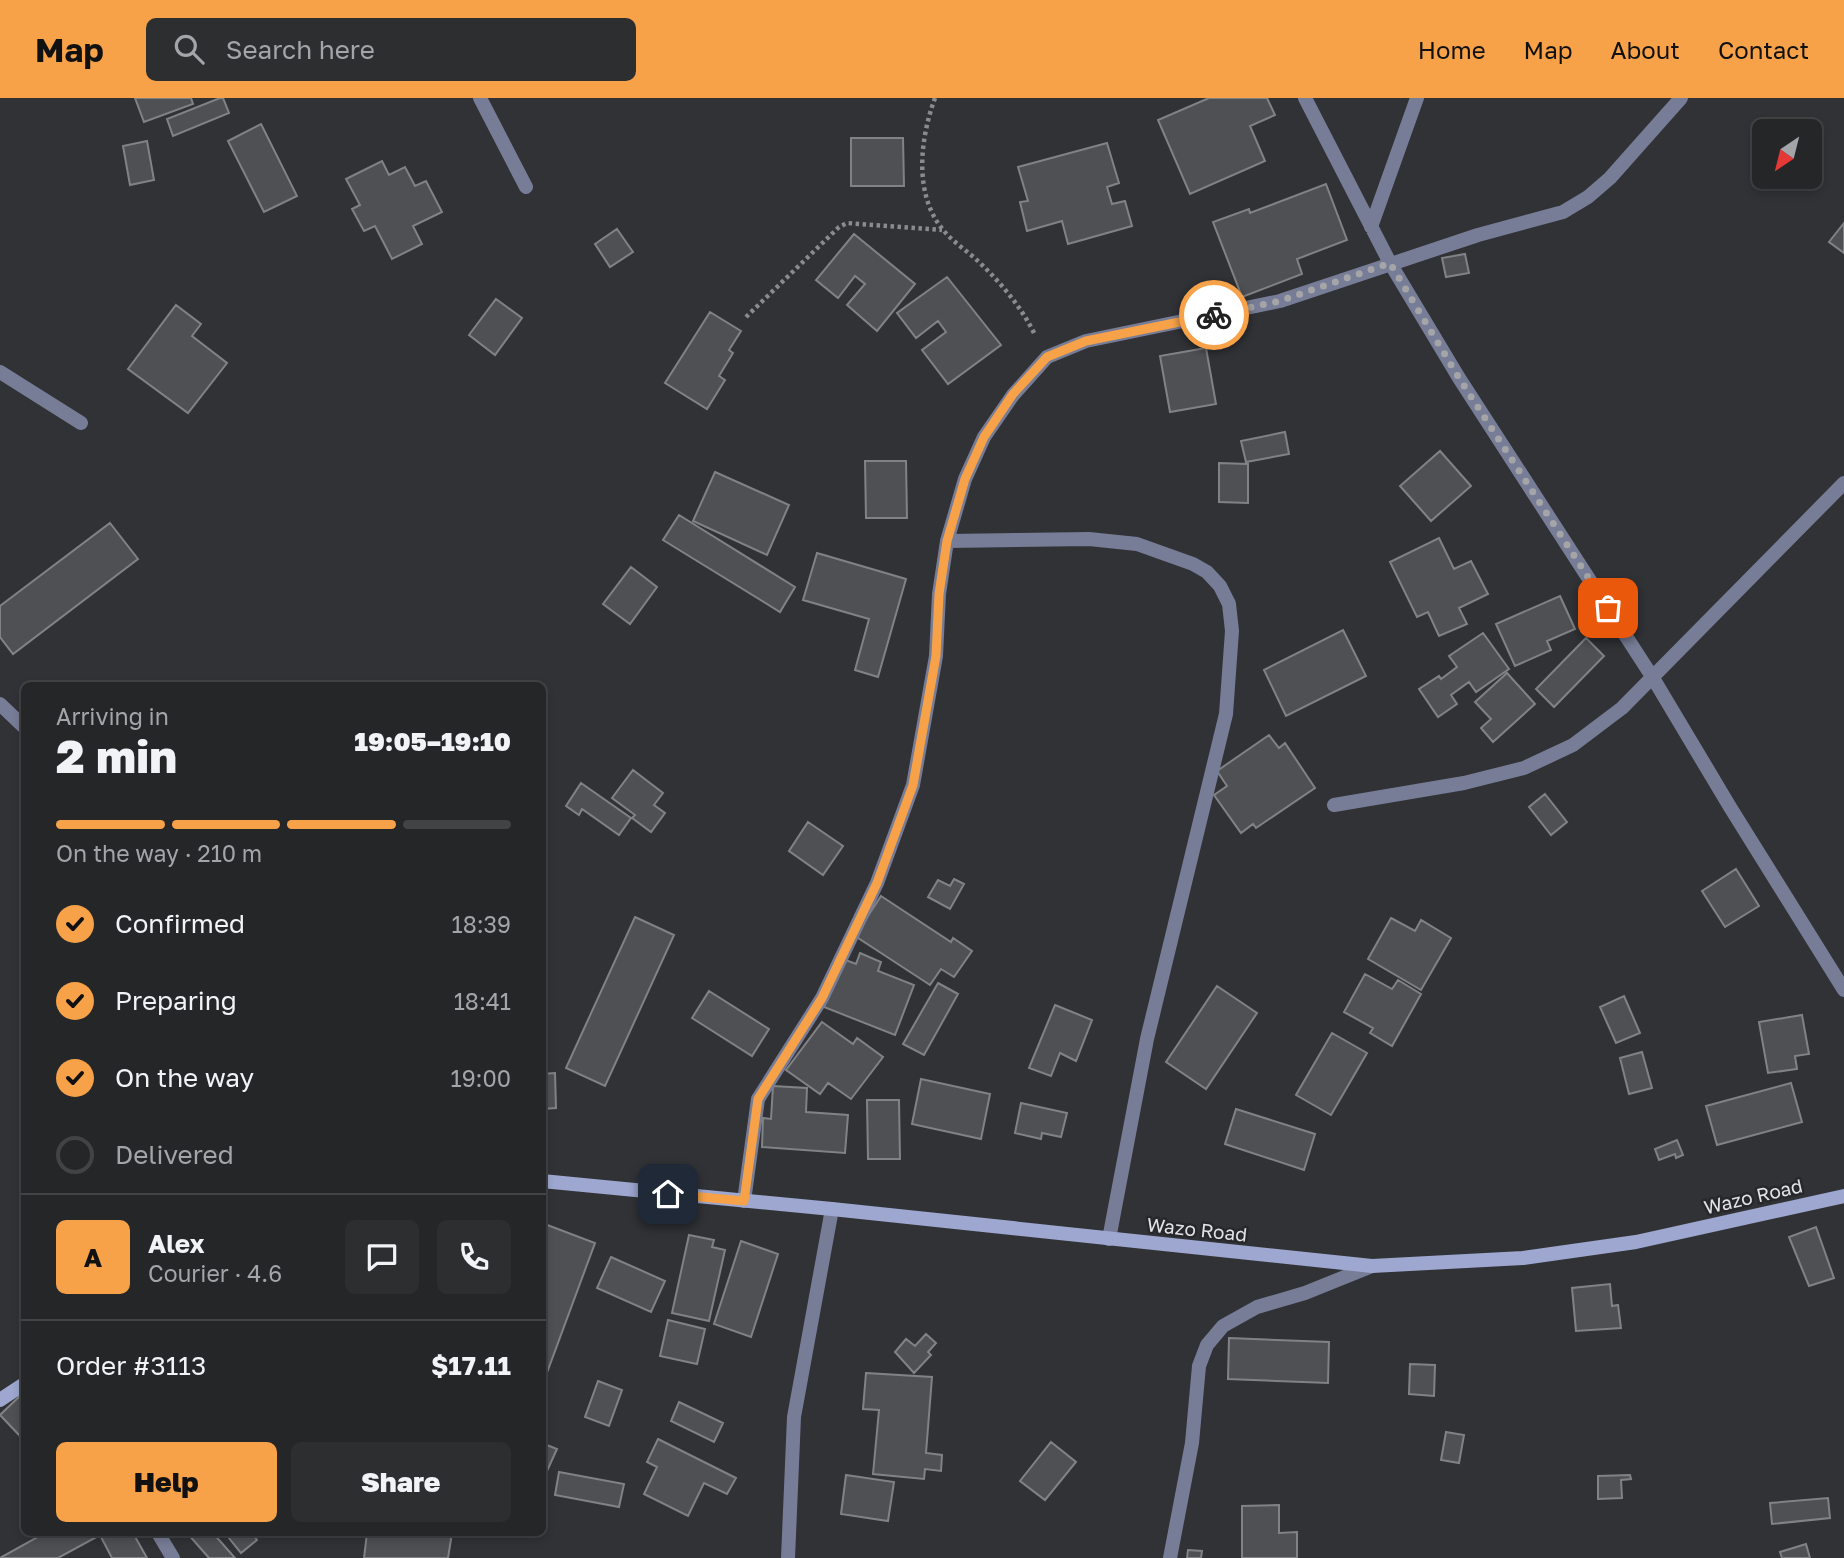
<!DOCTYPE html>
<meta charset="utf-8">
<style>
:root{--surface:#252628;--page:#2d2e30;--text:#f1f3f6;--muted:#a3a5a8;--line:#424345;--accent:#f7a248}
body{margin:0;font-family:"Golos Text",sans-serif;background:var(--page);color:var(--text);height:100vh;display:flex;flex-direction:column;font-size:26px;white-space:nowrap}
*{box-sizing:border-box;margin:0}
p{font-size:23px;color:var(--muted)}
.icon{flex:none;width:38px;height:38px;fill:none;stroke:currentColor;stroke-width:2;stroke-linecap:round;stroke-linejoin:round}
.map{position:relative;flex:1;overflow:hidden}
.side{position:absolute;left:21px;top:584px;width:525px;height:854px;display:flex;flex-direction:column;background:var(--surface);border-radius:10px;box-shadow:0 4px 10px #0003,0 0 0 2px var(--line)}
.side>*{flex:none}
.needle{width:46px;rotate:215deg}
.buttons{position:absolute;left:1752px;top:21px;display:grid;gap:14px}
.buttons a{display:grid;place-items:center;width:70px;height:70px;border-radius:10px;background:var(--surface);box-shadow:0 4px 10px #0003,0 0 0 2px var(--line);font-size:35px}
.pin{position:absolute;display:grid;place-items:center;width:60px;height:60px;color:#fff;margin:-30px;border-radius:14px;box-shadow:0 4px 10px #0006}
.courier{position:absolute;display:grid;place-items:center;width:70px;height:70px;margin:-35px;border:5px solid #f7a248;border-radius:50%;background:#fff;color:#222;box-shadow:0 2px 9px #0007}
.headline em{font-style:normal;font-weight:800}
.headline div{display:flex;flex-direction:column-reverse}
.headline{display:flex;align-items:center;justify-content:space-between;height:119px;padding:0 35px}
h1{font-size:46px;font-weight:800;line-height:52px}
.bar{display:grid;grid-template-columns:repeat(4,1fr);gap:10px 7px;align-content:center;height:84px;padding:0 35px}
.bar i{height:9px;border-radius:5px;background:var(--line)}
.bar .current{background:var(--accent)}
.bar p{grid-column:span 4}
.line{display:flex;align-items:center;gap:18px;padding:0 35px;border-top:2px solid var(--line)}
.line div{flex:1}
.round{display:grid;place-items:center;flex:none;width:74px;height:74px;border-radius:10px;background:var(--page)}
ol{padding:0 35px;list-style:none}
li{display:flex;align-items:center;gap:21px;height:77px}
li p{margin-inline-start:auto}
li .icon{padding:7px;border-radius:50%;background:var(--accent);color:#111;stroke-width:4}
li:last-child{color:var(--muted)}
li i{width:38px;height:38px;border:4px solid var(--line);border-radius:50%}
.primary-button{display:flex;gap:14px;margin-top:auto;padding:14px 35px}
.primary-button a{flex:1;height:80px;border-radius:10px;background:var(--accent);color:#111;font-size:28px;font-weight:800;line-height:80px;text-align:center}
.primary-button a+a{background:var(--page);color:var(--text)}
header{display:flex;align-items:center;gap:42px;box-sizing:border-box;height:98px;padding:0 35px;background:var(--accent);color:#111}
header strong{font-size:33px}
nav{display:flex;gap:38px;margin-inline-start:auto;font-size:24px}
.search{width:490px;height:63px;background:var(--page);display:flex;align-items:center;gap:18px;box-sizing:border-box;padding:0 24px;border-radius:10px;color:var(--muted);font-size:26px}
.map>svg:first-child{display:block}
.building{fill:#4f5054;stroke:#818286;stroke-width:2}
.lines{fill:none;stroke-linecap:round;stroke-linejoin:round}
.path{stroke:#8a8b8e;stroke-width:4.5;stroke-dasharray:3.5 3.5;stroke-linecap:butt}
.minor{stroke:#777d96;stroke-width:14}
.tertiary{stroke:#777d96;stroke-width:14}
.secondary{stroke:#9da7cf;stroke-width:14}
.done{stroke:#a5a5a8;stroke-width:7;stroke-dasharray:0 12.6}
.route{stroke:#f7a248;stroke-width:9}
.labels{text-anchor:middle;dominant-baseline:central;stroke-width:5;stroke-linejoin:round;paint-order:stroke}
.street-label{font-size:19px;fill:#e3e3e6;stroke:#27282c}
</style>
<header>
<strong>Map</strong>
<div class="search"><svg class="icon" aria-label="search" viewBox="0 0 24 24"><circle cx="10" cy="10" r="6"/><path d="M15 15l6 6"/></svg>Search here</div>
<nav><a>Home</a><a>Map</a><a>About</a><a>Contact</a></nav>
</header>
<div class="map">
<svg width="1844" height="1460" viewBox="0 0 1844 1460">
<rect width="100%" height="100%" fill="#313236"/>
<path class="building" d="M135,0H191L193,6L144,24Z
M220,0H223L229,15L173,38L167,21Z
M1209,0H1267L1275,17L1250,28L1265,63L1190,96L1158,22Z
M261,26L297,98L264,114L228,43Z
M851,40H903L904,88H851Z
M147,43L154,82L130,87L123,48Z
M1107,45L1119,85L1107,89L1112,106L1125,103L1132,128L1068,146L1062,123L1027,133L1020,104L1028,103L1018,69Z
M382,63L389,77L405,69L415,88L426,83L442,114L413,128L422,146L392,161L375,128L364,133L352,111L360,107L346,81Z
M1326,86L1347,142L1297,161L1302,176L1242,199L1213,124L1249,111L1250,115Z
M1844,125V155L1829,144Z
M617,131L633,154L610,169L595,146Z
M854,136L915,186L877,233L847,207L865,186L855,178L838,200L816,182Z
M1465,156L1469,175L1446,179L1442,160Z
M947,179L1001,247L948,286L922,252L946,234L938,223L916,240L897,215Z
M496,201L522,220L495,257L469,237Z
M176,207L201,226L192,238L227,265L188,315L128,271Z
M710,214L741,233L729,252L733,255L719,278L725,282L707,311L665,285Z
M1206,250L1216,306L1170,314L1160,258Z
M1285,334L1289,356L1246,364L1241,343Z
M1440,353L1471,388L1431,423L1400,388Z
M865,363H906L907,420H866Z
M1219,365L1248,366V405L1219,404Z
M715,374L789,407L767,457L693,423Z
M679,417L795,489L780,514L663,442Z
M110,425L138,461L13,556L0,539V508Z
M1439,440L1454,471L1471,463L1488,496L1459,510L1467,526L1439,538L1428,514L1417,519L1390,464Z
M817,455L906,481L878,579L855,572L869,521L803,502Z
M631,469L657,489L630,526L603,506Z
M1560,498L1575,531L1547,543L1551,552L1515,568L1496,526Z
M1343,532L1366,578L1286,618L1264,572Z
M1483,535L1509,571L1476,594L1469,584L1451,597L1457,606L1438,619L1419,591L1439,578L1441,581L1457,569L1449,558Z
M1586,540L1604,558L1554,609L1536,591Z
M1507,575L1535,606L1493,644L1481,630L1491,621L1475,604Z
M1269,637L1279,650L1285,645L1315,690L1256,730L1253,726L1241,735L1214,697L1227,688L1217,673Z
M633,672L663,695L654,707L665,715L651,734L632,720L635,717L612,700Z
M581,685L631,720L619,737L582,711L579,717L566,708Z
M1545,696L1567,724L1551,737L1529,709Z
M808,724L843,748L823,777L789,753Z
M1736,771L1759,808L1725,829L1702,793Z
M954,781L964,786L950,811L928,799L938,782L950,788Z
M881,798L951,844L953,840L972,853L954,879L941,871L930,887L855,838Z
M635,819L674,837L605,988L566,970Z
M1391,820L1415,833L1421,822L1451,840L1421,892L1368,861Z
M860,855L881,864L878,873L914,887L895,937L824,909L843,861L856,866Z
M1365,876L1392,891L1398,882L1421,896L1392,948L1370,935L1373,930L1344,914Z
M938,885L958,896L924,957L903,946Z
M1217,888L1257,915L1206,991L1166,964Z
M709,893L769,931L752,958L692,920Z
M1624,898L1640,935L1616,945L1600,909Z
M1055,907L1092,922L1076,963L1060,955L1051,978L1029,970Z
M1802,917L1809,956L1795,958L1797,971L1768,975L1759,924Z
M822,924L853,946L857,940L883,959L851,1001L828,985L820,996L786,972Z
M1332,935L1367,955L1331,1017L1296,997Z
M1642,954L1652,990L1629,996L1620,960Z
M555,975L556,1010L542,1011V976Z
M921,981L990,996L981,1041L912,1026Z
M1791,985L1802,1024L1717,1047L1706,1008Z
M773,988L807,990L806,1014L848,1017L845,1055L762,1049L763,1020L771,1021Z
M867,1002H899L900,1061H868Z
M1021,1005L1067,1015L1061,1039L1042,1035L1041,1041L1015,1035Z
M1236,1011L1315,1036L1304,1072L1225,1046Z
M1677,1042L1683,1057L1676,1060L1675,1056L1659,1062L1655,1051Z
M542,1125L595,1145L545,1280L542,1279Z
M1816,1129L1834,1180L1809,1188L1789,1139Z
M689,1137L714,1142L712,1149L725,1152L709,1223L672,1215Z
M741,1143L778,1156L751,1239L714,1226Z
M611,1159L665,1183L651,1214L597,1190Z
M1610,1186L1612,1208L1618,1207L1621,1230L1576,1233L1572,1190Z
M668,1222L705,1231L697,1266L660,1258Z
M926,1236L936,1245L928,1254L931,1257L914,1275L895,1254L906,1241L915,1248Z
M1229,1240L1329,1244L1328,1285L1228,1281Z
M1410,1266L1435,1267L1434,1298L1409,1296Z
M866,1275L932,1279L926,1355L942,1357L941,1373L925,1371L924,1381L873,1376L879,1312L863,1311Z
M598,1283L622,1292L609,1328L585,1319Z
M23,1295L24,1332L19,1337L0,1317Z
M679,1304L723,1325L714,1344L671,1323Z
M1446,1334L1464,1337L1459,1365L1441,1362Z
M658,1341L736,1380L727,1396L704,1385L688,1418L644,1396L657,1369L647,1364Z
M1051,1344L1076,1364L1045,1402L1020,1383Z
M542,1345L557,1351L542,1384Z
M559,1374L624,1386L619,1409L555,1397Z
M846,1377L894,1384L888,1423L841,1416Z
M1630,1377L1631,1381L1621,1382L1622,1400L1598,1401V1378Z
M1828,1400L1830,1420L1772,1426L1770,1405Z
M1279,1407V1435L1297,1434V1460H1242V1408Z
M45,1435H133L147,1460H112L100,1437L58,1460H0Z
M187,1435H213L235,1460H209Z
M225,1435H252L257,1442L241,1455Z
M367,1435H452L448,1460H364Z
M1806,1446L1810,1460H1782L1780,1454Z
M1188,1452L1202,1453L1201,1460H1187Z"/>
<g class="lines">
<path class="path" d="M935,0C920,41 913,97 944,133C954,145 969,154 980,165C1002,186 1022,210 1035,237
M746,219L839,129L847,125L942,132"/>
<path class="minor" d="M480,0L526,89
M1305,0L1390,165L1459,280L1653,580L1730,709L1844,892
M1371,129L1417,0
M0,274L81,325
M947,443L1089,441L1137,446L1193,466L1207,474L1220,488L1229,506L1232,533L1226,616L1147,941L1109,1141
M1334,707L1464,685L1524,670L1573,647L1622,610L1844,385
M744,1103L758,1001L822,900L877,785L913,687L936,558L939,496L947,443L965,381L984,339L1013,297L1047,259L1086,243L1280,203L1478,137L1563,114L1588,99L1610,80L1681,0
M158,1435L173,1460
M788,1460L794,1319L832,1111
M1170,1460L1192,1345L1199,1268L1207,1247L1223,1228L1257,1209L1305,1195L1372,1168"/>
<path class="tertiary" d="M0,606L24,629"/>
<path class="secondary" d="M542,1083L832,1111L1372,1168L1523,1160L1636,1144L1844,1098
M0,1302L24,1286"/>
</g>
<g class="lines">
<path class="done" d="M1214,217L1280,203L1390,165L1459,280L1608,510"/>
<path class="route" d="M668,1096L744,1103L758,1001L822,900L877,785L913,687L936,558L939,496L947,443L965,381L984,339L1013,296L1047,259L1086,243L1214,217"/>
</g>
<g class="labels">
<g class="street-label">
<text transform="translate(1753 1098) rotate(-13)">Wazo Road</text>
<text transform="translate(1197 1131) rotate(6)">Wazo Road</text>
</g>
</g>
</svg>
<div class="buttons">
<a><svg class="needle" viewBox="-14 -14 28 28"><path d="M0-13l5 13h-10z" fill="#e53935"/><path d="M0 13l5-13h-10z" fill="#a3a5a8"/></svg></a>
</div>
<div class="pin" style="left:1608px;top:510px;background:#ea580c"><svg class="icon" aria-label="bag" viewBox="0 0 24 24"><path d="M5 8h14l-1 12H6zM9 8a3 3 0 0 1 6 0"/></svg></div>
<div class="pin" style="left:668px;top:1096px;background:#1f2937"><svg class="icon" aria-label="home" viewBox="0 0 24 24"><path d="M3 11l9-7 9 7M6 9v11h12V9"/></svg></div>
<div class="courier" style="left:1214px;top:217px"><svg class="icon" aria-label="bike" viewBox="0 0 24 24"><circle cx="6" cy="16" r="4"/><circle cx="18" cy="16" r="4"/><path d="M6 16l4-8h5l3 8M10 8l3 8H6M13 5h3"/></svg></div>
<section class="side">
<div class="headline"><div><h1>2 min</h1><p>Arriving in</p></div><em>19:05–19:10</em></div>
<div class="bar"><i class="current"></i><i class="current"></i><i class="current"></i><i></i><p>On the way · 210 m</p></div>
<ol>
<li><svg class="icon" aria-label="check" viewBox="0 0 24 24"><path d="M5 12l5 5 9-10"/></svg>Confirmed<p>18:39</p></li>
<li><svg class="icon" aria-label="check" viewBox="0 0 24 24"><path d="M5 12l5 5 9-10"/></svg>Preparing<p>18:41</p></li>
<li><svg class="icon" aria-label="check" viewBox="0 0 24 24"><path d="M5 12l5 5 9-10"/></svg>On the way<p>19:00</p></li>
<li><i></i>Delivered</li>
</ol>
<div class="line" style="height:126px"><b class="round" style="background:var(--accent);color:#111">A</b><div><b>Alex</b><p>Courier · 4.6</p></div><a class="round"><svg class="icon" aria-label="chat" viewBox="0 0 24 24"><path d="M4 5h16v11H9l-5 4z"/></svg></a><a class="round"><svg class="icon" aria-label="phone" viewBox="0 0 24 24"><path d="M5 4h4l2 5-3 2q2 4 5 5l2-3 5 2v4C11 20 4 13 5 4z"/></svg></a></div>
<div class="line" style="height:91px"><div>Order #3113</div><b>$17.11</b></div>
<div class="primary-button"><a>Help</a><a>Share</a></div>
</section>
</div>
